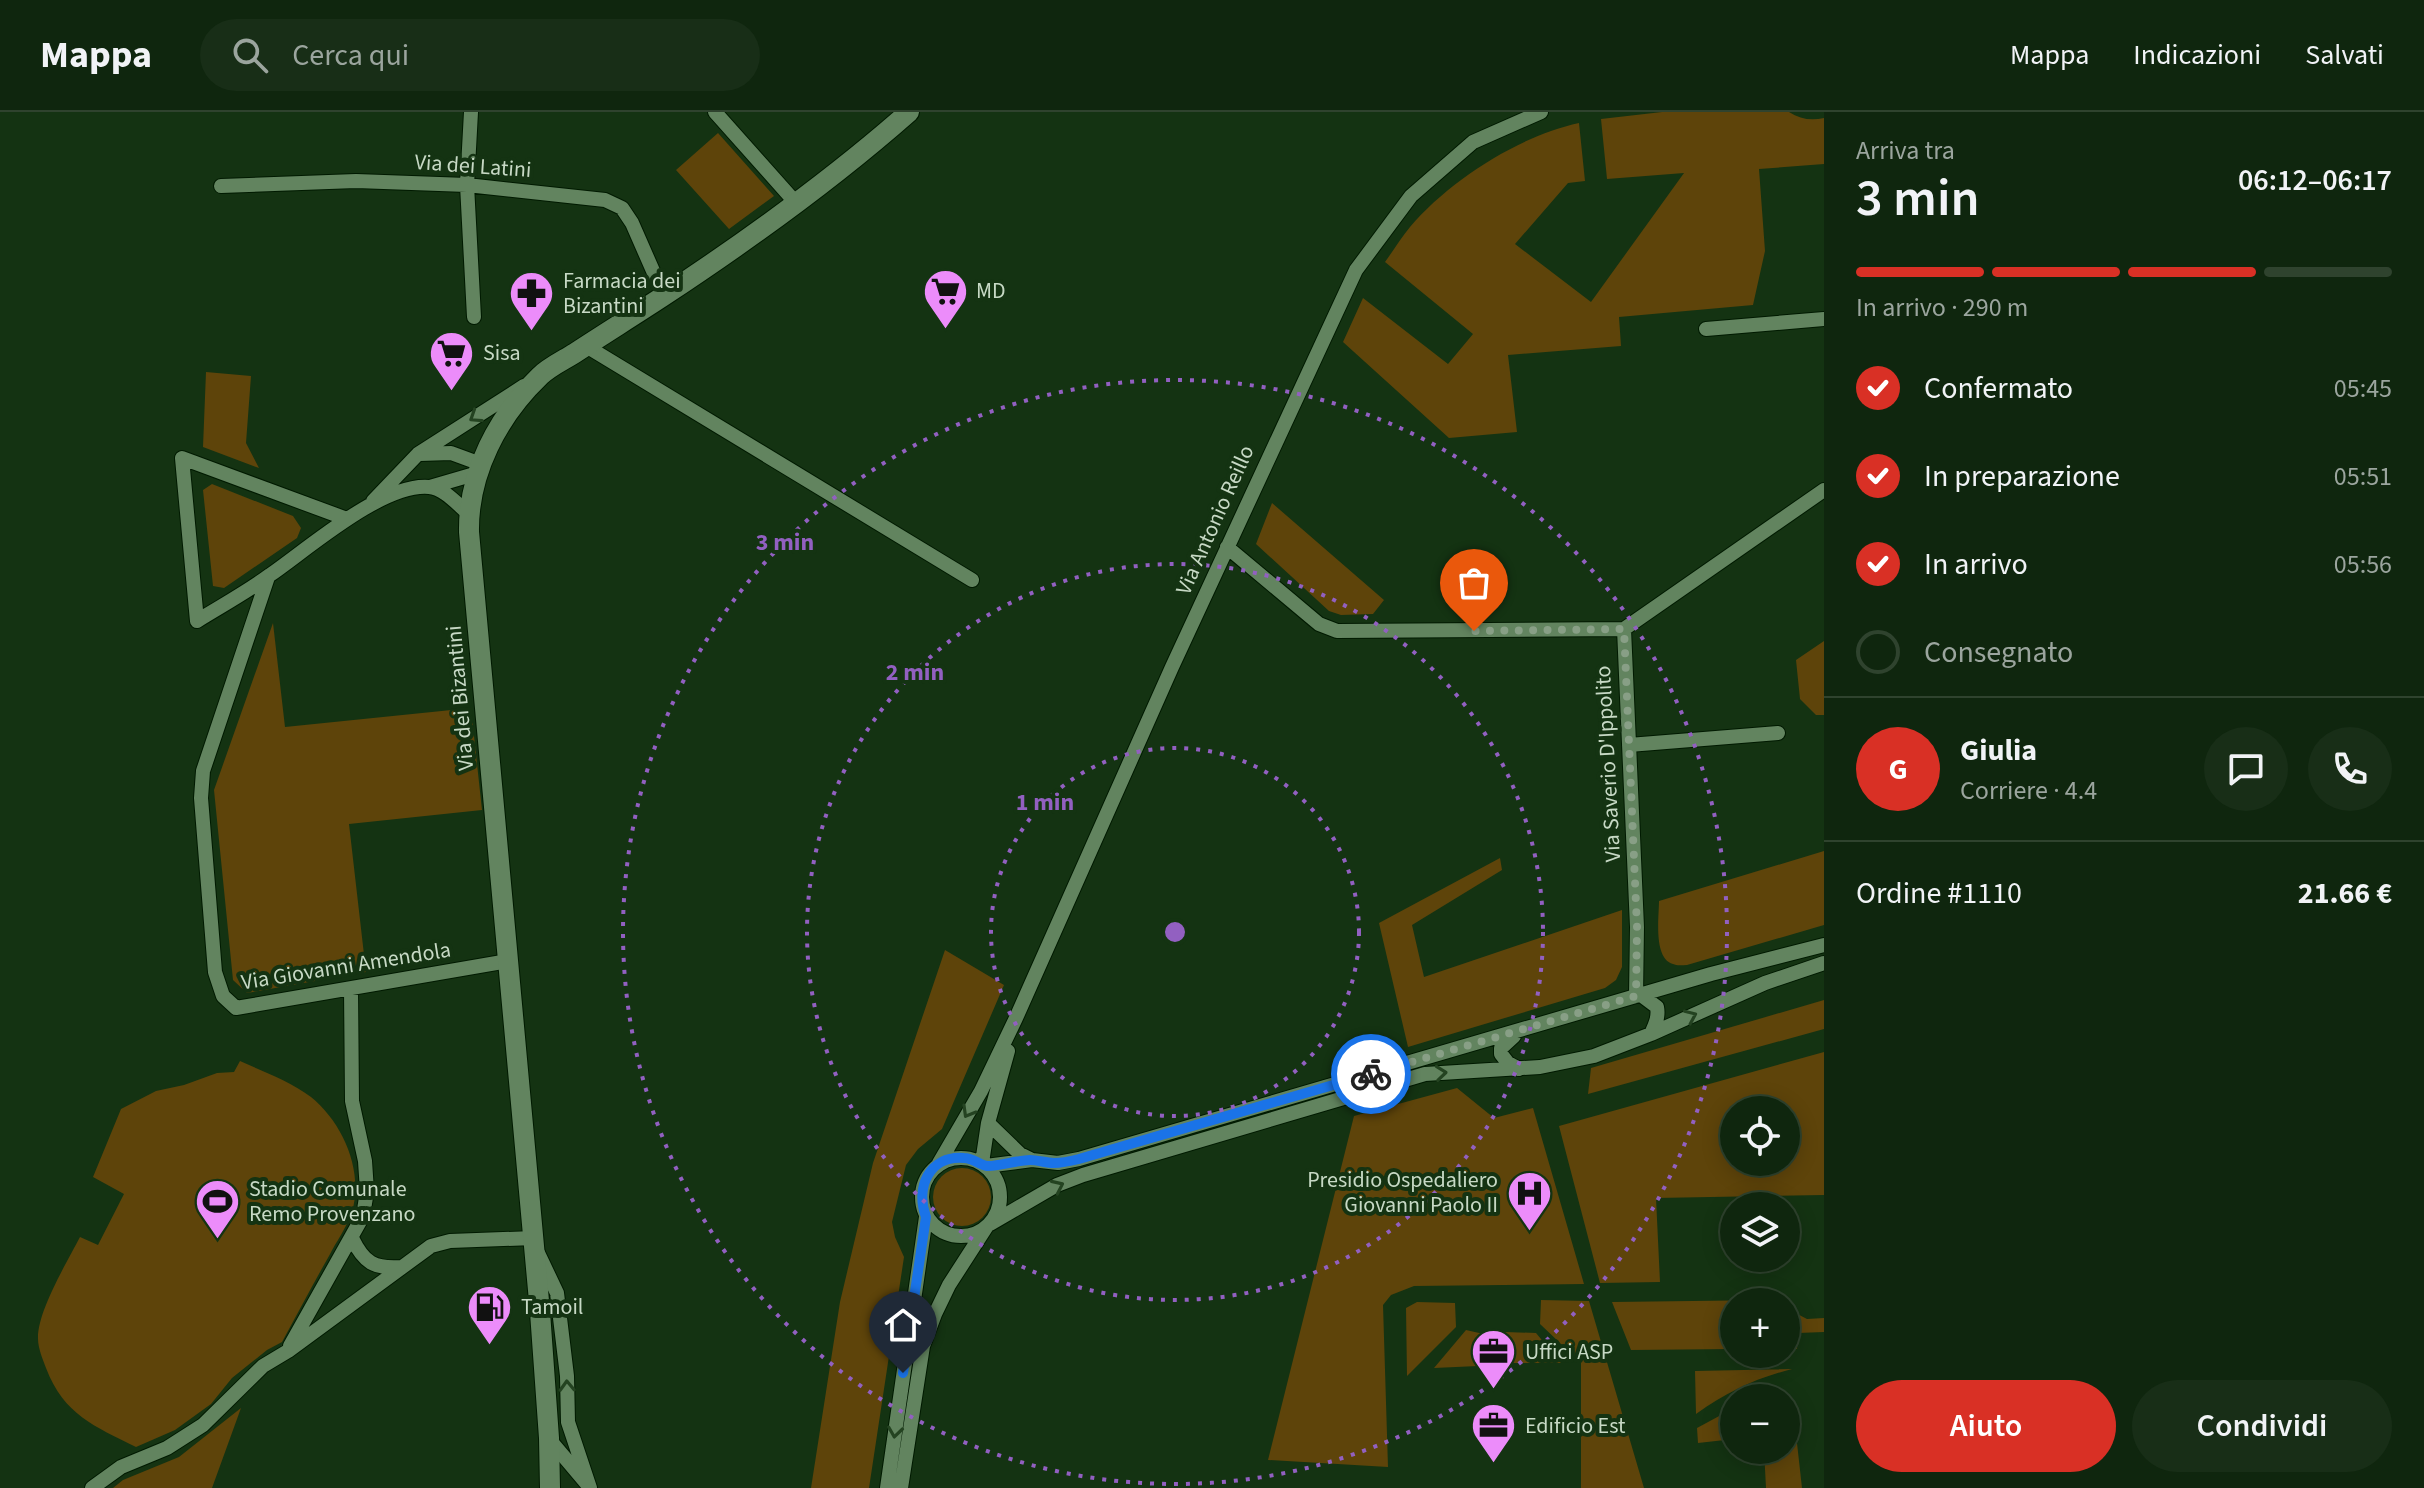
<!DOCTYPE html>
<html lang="it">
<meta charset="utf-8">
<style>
:root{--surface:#0f260e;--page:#182e17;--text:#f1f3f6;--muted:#9ba59e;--line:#2f432e;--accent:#d93025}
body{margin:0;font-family:"Source Sans 3",sans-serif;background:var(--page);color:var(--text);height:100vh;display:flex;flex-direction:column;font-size:30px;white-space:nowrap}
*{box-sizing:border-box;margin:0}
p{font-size:26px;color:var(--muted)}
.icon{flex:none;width:44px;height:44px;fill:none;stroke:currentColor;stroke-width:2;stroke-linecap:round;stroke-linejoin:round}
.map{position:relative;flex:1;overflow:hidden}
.details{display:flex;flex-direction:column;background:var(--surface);width:600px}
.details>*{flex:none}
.controls{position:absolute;left:1720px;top:984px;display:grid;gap:16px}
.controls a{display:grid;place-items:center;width:80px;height:80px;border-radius:50%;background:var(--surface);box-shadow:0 4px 20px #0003,0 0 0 2px var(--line);font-size:40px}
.pin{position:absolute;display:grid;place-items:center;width:68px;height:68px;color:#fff;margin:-82px -34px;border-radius:50% 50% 50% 0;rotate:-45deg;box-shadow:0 0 8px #0007}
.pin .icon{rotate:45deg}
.courier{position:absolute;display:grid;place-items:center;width:80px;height:80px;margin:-40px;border:6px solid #1a73e8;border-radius:50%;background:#fff;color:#222;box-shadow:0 2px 10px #0007}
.summary em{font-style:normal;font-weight:600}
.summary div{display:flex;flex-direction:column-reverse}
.summary{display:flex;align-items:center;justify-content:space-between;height:136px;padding:0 32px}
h1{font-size:52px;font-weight:600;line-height:60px}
.bar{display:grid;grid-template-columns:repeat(4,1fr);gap:12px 8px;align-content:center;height:96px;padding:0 32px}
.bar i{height:10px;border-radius:6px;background:var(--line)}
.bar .current{background:var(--accent)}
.bar p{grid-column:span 4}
.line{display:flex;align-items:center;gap:20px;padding:0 32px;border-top:2px solid var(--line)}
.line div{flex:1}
.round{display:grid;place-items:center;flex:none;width:84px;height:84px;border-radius:42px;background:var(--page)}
ol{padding:0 32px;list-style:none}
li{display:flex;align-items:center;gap:24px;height:88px}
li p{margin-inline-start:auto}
li .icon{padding:8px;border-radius:50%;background:var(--accent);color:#fff;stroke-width:4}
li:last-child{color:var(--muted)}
li i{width:44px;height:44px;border:4px solid var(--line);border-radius:50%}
.button{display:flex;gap:16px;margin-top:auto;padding:16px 32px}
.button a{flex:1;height:92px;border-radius:48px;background:var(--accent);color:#fff;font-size:32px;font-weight:600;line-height:92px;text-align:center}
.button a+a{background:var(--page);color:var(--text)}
header{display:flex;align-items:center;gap:48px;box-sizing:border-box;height:112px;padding:0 40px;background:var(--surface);border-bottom:2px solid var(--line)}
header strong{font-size:38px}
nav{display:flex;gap:44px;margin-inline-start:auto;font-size:28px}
.search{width:560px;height:72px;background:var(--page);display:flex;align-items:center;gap:20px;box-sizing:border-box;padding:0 28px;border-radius:44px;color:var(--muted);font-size:30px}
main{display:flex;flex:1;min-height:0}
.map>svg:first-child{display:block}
.green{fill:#5e440a;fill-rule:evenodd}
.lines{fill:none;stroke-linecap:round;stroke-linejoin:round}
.street-casing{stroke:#001a00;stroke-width:16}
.secondary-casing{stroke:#001a00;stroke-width:22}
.street{stroke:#62845f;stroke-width:14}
.secondary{stroke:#62845f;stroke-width:20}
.oneway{stroke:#244321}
.done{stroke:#889f86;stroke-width:8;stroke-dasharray:0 14.4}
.route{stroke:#1a73e8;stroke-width:10}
.ring{fill:none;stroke:#9260c1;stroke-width:4;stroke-dasharray:4 8}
.labels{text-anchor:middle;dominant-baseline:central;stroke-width:8;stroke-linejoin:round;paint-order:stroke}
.street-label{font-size:22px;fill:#c7d9c5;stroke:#143312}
.poi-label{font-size:22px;fill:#c7d9c5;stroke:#143312;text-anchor:start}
.centre{fill:#9260c1;stroke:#143312;stroke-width:4}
.ring-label{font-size:24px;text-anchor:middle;font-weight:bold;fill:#9260c1;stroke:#143312;stroke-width:8;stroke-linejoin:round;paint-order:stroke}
</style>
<header>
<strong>Mappa</strong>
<div class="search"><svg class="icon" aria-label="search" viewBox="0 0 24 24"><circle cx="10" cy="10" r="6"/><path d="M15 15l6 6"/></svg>Cerca qui</div>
<nav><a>Mappa</a><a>Indicazioni</a><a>Salvati</a></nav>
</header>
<main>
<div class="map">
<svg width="1824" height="1376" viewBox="0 0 1824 1376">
<rect width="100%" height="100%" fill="#143312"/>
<path class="green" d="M1662,0H1789C1800,7 1811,9 1824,6V52L1759,57L1765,139L1753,193L1619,205L1621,234L1508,243L1517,320L1449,326L1343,230L1363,186L1448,252L1473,222L1385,150C1393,139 1401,126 1410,115C1450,68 1519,24 1579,11L1585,69L1568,71L1515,132L1591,190L1684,61L1607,67L1601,7Z
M718,21L774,84L729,117L676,58Z
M206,260L251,264L246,331L259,356L203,335Z
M212,372L293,404L301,416L297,426L224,476L213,474L203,378Z
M1272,391L1384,488L1373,502L1341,503L1329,499L1256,432Z
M273,511L285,615L471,596L482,698L349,712L366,860L247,881L233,868L214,678Z
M1824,529V603H1816L1800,587L1796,548Z
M1824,739V813L1687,853C1682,853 1677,854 1673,852C1653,846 1659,805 1659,789Z
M1500,746L1502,758L1412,813L1424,865L1622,798V855L1616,868L1605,876L1408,935L1379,811Z
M945,838L1004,873L942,1017L918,1037L906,1053L892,1110L895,1125L904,1145L869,1376H811L840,1190L873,1051Z
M1824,888V917L1588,982L1591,956Z
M1824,940V1083L1656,1086L1660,1170L1600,1171L1559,1014ZM1734,998H1786V1050H1734Z
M240,949C264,960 290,969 311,985C343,1011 364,1059 352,1100C347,1115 336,1130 329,1144C313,1172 298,1201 282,1230L267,1238L232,1266L211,1292L175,1318L136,1335C94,1314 64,1303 46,1256C43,1248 38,1236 38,1227C37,1200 67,1150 80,1125L98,1133L124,1082L93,1065L121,997L156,979L184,973L217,961L234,960Z
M1457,976L1494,1006L1533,996L1584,1172L1414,1174L1391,1183L1383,1193L1388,1355L1268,1348L1354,1004Z
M933 1085a29 29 0 1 1 58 0a29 29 0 1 1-58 0Z
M1541,1188L1589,1189L1644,1376H1581V1251L1540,1212Z
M1771,1188L1776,1190H1734V1237L1631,1238L1612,1190Z
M1417,1190L1455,1191L1456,1215L1407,1264L1406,1196Z
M1786,1196L1807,1207L1824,1206V1220L1798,1221L1797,1237H1786Z
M1466,1218L1488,1223L1499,1232L1500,1253L1434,1256Z
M1505,1220L1536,1221L1561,1251H1506Z
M1792,1257C1754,1267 1729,1279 1696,1302L1695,1259Z
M241,1296L212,1376H113L123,1368L179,1345Z
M1734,1296V1327L1698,1331L1697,1316Z
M1786,1302L1794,1304L1802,1376H1766L1764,1338H1786Z"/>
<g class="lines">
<defs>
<path id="street" d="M471,0L467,73L474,205
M715,0L796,91
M221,74L356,69L467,73L605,88L622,96L632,111L664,184
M1706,217L1824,207
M586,234L972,468
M420,342L451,341L481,352
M430,375L478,361
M373,389L418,342L524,274
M347,407L182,346L197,509C221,494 247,480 270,463C308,437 382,371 429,375C444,376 458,393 469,402
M1227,435L1319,512L1337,519L1624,517
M268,465L203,659L201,686L215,860L223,884L236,896L508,849
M1629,633L1778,621
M1641,883L1657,895C1659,905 1655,913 1651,922
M1636,884L1637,815L1624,517L1824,378
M1514,924L1501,936V942L1508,951L1519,957
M988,1011L1020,1042L1032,1048
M922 1085a39 39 0 1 1 78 0a39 39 0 1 1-78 0Z
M939,1051L981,979L1016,906L1172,555L1356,158L1411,84L1473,30L1541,0
M982,1051L988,1011L1008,939
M986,1054L1032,1048L1058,1051L1079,1047L1711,862L1824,833
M990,1112L1057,1073L1083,1063L1425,962L1540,955L1594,944L1651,922L1765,871L1824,851
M352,1126C364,1151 374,1157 402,1155
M538,1141L557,1181L567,1264L568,1310L590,1376
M290,1234L363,1104L367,1079L365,1049L352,989L351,876
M549,1327L587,1372
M92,1376L121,1355L167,1336L203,1313L263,1254L288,1239L431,1134L450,1129L534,1126
M887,1376L926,1105
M901,1376L923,1234L935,1202L949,1173L987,1114"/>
<path id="secondary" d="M550,1376L549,1326L540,1200L469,420C468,361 498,304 540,264C549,255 564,248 575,241C604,222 633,204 662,185C747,129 832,68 909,0"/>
</defs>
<use href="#street" class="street-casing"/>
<use href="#secondary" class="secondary-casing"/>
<use href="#street" class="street"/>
<use href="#secondary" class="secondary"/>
</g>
<defs><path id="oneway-chevron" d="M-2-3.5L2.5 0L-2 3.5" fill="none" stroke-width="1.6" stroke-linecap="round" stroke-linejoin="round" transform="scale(2)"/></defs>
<g class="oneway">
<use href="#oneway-chevron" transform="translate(475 305) rotate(147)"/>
<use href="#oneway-chevron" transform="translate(1691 904) rotate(-24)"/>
<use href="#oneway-chevron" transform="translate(1441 961) rotate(-6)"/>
<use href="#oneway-chevron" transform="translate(968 1000) rotate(120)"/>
<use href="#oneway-chevron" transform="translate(1058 1074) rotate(-25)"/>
<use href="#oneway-chevron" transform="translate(567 1274) rotate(-92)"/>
<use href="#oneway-chevron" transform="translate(895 1320) rotate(98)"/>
</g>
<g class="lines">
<path class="done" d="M1371,962L1636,884L1637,815L1624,517L1474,519"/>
<path class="route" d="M903,1261L926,1105C915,1076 929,1043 964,1046C973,1046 980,1053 987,1054C996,1055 1018,1048 1030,1048C1038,1048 1046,1051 1054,1051C1062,1051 1071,1049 1079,1047L1371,962"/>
</g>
<g class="ring">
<circle cx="1175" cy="820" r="184"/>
<circle cx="1175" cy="820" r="368"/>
<circle cx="1175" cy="820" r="552"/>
</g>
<defs>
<symbol id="supermarket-pin" viewBox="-11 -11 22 30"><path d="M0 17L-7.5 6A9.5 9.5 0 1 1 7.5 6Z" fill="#ec8cfa" stroke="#143312"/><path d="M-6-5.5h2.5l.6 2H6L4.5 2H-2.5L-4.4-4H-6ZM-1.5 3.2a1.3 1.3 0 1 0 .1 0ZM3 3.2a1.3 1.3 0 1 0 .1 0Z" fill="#111"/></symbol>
<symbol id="pharmacy-pin" viewBox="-11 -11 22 30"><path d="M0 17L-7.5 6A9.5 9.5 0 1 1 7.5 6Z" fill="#ec8cfa" stroke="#143312"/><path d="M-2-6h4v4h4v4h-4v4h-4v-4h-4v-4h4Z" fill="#111"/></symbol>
<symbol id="hospital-pin" viewBox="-11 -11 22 30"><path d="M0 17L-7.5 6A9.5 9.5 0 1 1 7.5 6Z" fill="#ec8cfa" stroke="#143312"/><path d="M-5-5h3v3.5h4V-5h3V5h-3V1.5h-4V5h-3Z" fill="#111"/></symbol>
<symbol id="stadium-pin" viewBox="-11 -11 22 30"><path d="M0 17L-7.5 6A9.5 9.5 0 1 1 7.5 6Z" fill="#ec8cfa" stroke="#143312"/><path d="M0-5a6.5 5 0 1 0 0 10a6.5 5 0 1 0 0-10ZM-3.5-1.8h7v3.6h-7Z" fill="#111"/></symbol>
<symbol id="fuel-pin" viewBox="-11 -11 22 30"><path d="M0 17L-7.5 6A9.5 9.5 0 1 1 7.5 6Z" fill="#ec8cfa" stroke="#143312"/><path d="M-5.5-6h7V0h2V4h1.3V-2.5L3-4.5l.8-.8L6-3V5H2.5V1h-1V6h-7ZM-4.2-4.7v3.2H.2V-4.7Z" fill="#111"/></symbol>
<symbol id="office-pin" viewBox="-11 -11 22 30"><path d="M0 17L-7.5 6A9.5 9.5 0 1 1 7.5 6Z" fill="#ec8cfa" stroke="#143312"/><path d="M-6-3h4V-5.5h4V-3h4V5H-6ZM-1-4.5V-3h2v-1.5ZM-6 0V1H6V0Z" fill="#111"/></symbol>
</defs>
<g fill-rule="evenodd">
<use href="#supermarket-pin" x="920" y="154" width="51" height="69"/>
<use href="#pharmacy-pin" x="506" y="156" width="51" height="69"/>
<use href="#supermarket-pin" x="426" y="216" width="51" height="69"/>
<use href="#hospital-pin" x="1504" y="1056" width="51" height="69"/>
<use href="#stadium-pin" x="192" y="1064" width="51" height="69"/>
<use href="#fuel-pin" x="464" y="1170" width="51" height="69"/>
<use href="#office-pin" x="1468" y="1214" width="51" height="69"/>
<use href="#office-pin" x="1468" y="1288" width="51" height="69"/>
</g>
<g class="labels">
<g class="street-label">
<text transform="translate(473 54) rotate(4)">Via dei Latini</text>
<text transform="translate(1215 408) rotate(-66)">Via Antonio Reillo</text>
<text transform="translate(460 586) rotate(-95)">Via dei Bizantini</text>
<text transform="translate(1608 652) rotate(-93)">Via Saverio D'Ippolito</text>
<text transform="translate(346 854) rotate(-9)">Via Giovanni Amendola</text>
</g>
<g class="poi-label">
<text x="563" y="169">Farmacia dei<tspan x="563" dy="25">Bizantini</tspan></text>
<text x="976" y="179">MD</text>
<text x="483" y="241">Sisa</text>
<text x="1498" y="1068" text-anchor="end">Presidio Ospedaliero<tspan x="1498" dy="25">Giovanni Paolo II</tspan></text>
<text x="249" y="1077">Stadio Comunale<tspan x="249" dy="25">Remo Provenzano</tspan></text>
<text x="521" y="1195">Tamoil</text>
<text x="1525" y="1240">Uffici ASP</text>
<text x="1525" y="1314">Edificio Est</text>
</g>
</g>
<circle cx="1175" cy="820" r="12" class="centre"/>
<g class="ring-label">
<text x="785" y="438">3 min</text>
<text x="915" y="568">2 min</text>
<text x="1045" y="698">1 min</text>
</g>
</svg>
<div class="controls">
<a><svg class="icon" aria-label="locate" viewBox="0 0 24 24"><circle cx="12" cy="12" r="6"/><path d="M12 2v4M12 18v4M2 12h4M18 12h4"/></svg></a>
<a><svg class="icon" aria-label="layers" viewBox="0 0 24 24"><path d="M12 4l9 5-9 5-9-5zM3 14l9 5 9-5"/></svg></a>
<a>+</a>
<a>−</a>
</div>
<div class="pin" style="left:1474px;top:519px;background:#ea580c"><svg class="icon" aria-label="bag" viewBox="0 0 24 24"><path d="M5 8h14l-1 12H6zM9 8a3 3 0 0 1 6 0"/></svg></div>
<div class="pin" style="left:903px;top:1261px;background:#1f2937"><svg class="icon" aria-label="home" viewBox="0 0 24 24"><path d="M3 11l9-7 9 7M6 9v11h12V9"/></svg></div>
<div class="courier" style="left:1371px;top:962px"><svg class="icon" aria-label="bike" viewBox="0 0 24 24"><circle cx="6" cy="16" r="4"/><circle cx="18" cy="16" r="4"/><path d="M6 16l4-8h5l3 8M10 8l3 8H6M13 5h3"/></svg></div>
</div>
<section class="details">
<div class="summary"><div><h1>3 min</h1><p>Arriva tra</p></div><em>06:12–06:17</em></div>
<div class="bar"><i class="current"></i><i class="current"></i><i class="current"></i><i></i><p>In arrivo · 290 m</p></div>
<ol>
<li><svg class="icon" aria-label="check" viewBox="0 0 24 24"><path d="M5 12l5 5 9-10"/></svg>Confermato<p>05:45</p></li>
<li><svg class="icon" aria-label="check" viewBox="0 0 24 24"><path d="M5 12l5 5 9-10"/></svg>In preparazione<p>05:51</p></li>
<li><svg class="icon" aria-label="check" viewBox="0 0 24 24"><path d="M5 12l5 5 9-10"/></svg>In arrivo<p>05:56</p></li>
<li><i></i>Consegnato</li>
</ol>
<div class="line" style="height:144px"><b class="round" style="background:var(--accent);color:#fff">G</b><div><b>Giulia</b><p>Corriere · 4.4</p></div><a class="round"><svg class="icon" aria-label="chat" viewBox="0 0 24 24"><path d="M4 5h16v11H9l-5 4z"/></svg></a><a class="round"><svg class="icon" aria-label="phone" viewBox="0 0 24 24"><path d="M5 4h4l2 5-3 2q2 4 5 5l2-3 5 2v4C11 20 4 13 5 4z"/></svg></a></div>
<div class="line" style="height:104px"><div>Ordine #1110</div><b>21.66 €</b></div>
<div class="button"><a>Aiuto</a><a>Condividi</a></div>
</section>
</main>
